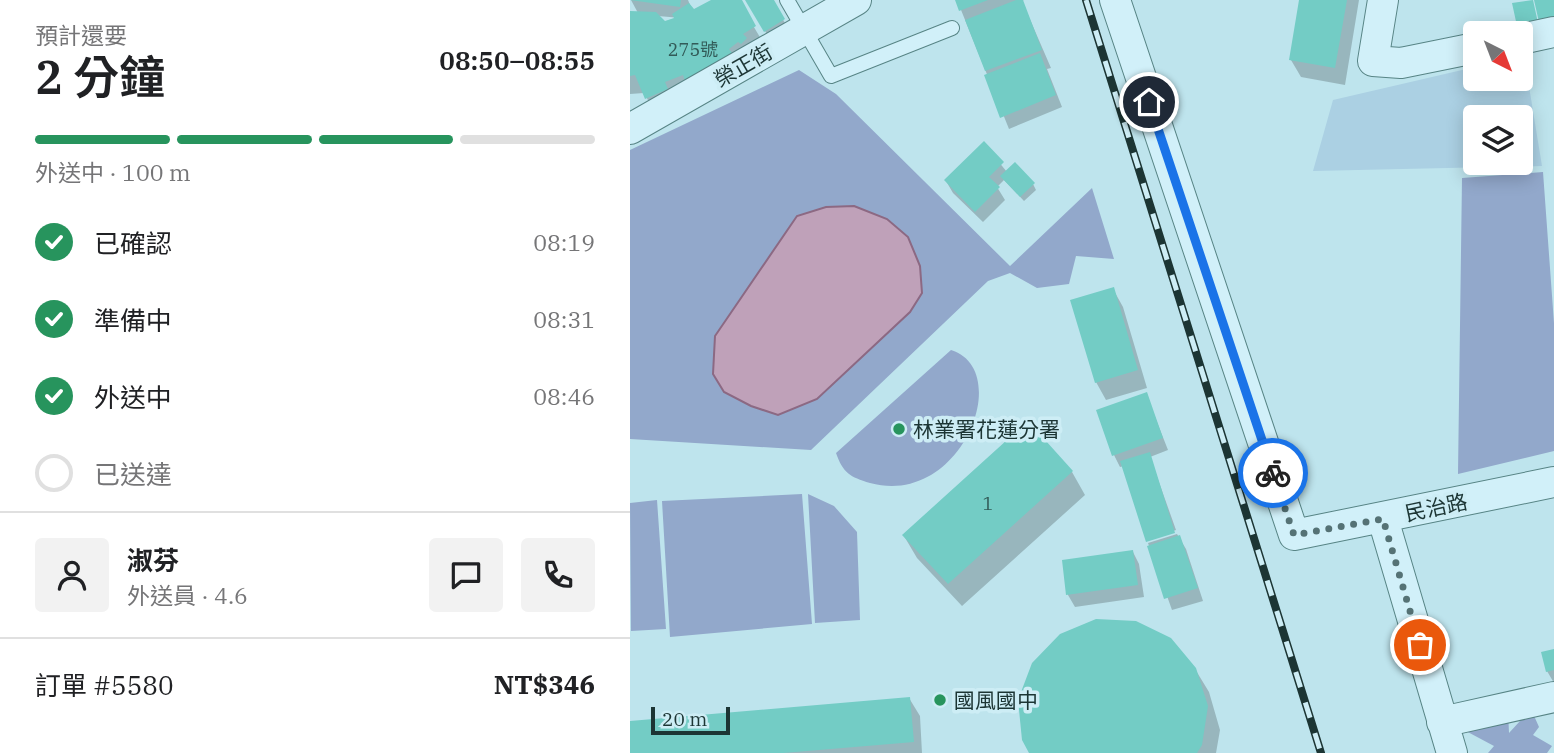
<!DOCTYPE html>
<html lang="zh-TW">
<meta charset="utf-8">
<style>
:root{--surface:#fff;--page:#f2f2f2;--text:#202124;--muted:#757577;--line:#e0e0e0;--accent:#27945d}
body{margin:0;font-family:"IBM Plex Serif","Noto Sans TC",serif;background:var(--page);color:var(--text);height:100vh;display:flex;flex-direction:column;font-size:26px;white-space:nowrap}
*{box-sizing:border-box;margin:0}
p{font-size:23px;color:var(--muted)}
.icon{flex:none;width:38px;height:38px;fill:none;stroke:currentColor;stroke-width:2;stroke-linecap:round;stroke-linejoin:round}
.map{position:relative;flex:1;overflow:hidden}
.details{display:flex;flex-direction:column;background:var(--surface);width:630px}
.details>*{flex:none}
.needle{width:46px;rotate:138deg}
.buttons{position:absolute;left:833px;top:21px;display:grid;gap:14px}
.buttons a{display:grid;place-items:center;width:70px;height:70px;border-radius:7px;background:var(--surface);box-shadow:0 4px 18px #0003;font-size:35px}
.scale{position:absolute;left:21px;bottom:18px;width:79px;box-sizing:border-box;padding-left:7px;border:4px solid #1c3534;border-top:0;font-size:19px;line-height:24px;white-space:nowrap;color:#1c3534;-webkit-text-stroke:5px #cdedf5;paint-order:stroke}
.pin{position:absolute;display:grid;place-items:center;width:60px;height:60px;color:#fff;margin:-30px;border:4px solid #fff;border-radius:50%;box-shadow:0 2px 7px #0007}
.courier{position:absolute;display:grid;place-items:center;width:70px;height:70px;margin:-35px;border:5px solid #1a73e8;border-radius:50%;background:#fff;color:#222;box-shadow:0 2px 9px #0007}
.summary em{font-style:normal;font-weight:600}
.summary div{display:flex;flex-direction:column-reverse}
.summary{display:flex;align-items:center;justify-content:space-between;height:119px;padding:0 35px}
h1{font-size:46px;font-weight:600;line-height:52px}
.bar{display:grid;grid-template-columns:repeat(4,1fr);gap:10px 7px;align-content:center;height:84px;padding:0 35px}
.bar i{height:9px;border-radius:5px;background:var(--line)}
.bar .active{background:var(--accent)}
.bar p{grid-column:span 4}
.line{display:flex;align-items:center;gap:18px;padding:0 35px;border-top:2px solid var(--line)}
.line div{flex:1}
.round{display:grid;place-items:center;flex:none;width:74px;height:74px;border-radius:7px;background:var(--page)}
ol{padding:0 35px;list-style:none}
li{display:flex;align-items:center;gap:21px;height:77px}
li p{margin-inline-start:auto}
li .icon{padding:7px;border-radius:50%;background:var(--accent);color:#fff;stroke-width:4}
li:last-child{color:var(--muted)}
li i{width:38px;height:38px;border:4px solid var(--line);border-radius:50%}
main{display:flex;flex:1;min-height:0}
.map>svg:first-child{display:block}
.farmland{fill:#abd0e3;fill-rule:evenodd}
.green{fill:#92a8cb}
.water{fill:#bfa1b9;stroke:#8c6983;stroke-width:2}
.shadow{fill:#0003;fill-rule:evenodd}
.building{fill:#73ccc5}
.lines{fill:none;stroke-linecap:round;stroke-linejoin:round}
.lane-casing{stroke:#578485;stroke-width:16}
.street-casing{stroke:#578485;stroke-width:32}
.lane{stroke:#d1f0f9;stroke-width:14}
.street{stroke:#d1f0f9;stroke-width:30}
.rail-casing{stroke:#1c3534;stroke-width:8}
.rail{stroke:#cdedf5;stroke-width:5;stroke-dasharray:16;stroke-linecap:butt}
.done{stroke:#557275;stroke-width:7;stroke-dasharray:0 12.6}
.route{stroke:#1a73e8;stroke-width:9}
.poi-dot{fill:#27945d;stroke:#cdedf5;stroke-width:2.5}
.labels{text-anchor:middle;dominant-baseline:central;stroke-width:7;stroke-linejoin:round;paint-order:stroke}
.number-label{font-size:18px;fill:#325b58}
.street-label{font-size:21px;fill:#1c3534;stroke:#cdedf5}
.poi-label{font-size:21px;fill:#1c3534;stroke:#cdedf5;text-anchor:start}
</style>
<main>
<section class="details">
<div class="summary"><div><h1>2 分鐘</h1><p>預計還要</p></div><em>08:50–08:55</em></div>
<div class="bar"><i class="active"></i><i class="active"></i><i class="active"></i><i></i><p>外送中 · 100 m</p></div>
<ol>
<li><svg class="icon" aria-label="check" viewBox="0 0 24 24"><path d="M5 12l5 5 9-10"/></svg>已確認<p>08:19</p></li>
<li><svg class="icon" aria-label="check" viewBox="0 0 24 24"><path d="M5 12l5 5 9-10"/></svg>準備中<p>08:31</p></li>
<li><svg class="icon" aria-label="check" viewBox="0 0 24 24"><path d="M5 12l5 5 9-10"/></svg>外送中<p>08:46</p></li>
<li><i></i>已送達</li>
</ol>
<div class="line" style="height:126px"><a class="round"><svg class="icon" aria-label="person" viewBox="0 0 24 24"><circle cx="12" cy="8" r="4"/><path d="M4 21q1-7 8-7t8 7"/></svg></a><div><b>淑芬</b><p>外送員 · 4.6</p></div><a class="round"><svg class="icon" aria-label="chat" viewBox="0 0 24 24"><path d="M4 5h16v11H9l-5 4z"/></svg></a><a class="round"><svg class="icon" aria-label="phone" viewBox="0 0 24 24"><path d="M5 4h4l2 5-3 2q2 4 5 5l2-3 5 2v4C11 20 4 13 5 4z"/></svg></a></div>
<div class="line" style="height:91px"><div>訂單 #5580</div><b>NT$346</b></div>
</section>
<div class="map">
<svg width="924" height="753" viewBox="0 0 924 753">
<rect width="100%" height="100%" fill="#bee4ed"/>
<path class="farmland" d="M894,56L912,166L683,171L703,100L845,67V79H891V57ZM845,117H891V163H845Z"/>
<path class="green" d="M169,70L206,94L380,266L462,188L484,259L446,256L439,284L407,288L380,273L358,281L181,450L0,439V150Z
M913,172L924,323V451L828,474L832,178Z
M321,350C385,370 331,508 240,483C220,477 213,473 206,453Z
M172,494L182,624L40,637L32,501Z
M178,494L204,506L227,532L230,620L185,623Z
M27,500L36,629L1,631L0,503Z
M901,709L909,727L903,735L922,746L917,753H858L864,746L834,730L878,711L879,733Z"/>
<path class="water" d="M224,206L257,219L278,237L290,266L292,293L280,312L187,399L148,415L121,406L94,392L83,374L85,336L167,216L196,207Z"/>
<path class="shadow" d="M1,0H58L63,12L84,0H112L109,2L134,44L27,116L14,93L0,94V13H8ZM28,16L51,18L35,23Z
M117,0H142L160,32L142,43Z
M327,0H394L392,1L421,68L417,69L432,107L379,129Z
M671,0H729L715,85L671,77L661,60Z
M354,144L377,172L403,184L406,190L394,201L374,180L367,187L375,200L353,222L323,193L316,181Z
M483,289L493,307L517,388L476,400L466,382Z
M516,394L538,450L520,457L546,530L517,540L494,466L490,467L484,455Z
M398,423L442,472L455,495L332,606L287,558L274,536Z
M547,534L556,549L573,601L542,610L518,543Z
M503,552L509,564L514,597L445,607L438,595L434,562Z
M924,651V683L917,671Z
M565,669L579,692L590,730L586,753H400Z
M279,698L290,716L292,753H2L0,723Z"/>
<path class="building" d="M0,0H51L50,7Z
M81,0H112L126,26L113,34L117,38L111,44L108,42L99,49L102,53L96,59L55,81L53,75L35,82L38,89L15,99L5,75L0,76V11L26,12L35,21L44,18L42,14L59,3L64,9Z
M115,0H144L155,19L134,32Z
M325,0H358L329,11Z
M386,0H393L412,50L355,71L335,20Z
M669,0H717L705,68L659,60Z
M903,0L908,23L887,26L882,3Z
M904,0H924V19L909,22Z
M410,53L426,95L370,118L354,75Z
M354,141L374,162L359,177L370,187L345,212L314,180Z
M385,162L405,183L390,197L370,176Z
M484,287L508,370L465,383L440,300Z
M517,392L533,438L482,456L466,410Z
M398,421L443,471L318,584L272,535Z
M520,452L545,533L516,542L490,461Z
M550,535L568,588L534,599L517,546Z
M503,550L508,585L436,595L432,560Z
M466,619L506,621L541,638L566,668L578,706L572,745L567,753H399L392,740L388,700L402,663L430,634Z
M924,649V670L916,672L911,652Z
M280,697L284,742L153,753H0V721Z"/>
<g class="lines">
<defs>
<path id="lane" d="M157,0L201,76L322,28"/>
<path id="street" d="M485,0L664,535L924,482
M753,0L743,61L771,63L845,48
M891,39L924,32
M0,129L226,0
M753,519L822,753
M812,722L924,697"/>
</defs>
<use href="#lane" class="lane-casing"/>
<use href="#street" class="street-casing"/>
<use href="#lane" class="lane"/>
<use href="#street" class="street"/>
<defs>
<path id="rail" d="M456,0L691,753"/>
</defs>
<use href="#rail" class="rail-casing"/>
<use href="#rail" class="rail"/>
</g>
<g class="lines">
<path class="done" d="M643,473L664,535L753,519L790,645"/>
<path class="route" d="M519,102L643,473"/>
</g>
<g class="poi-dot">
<circle cx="269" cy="429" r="7"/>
<circle cx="310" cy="700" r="7"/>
</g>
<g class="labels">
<g class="number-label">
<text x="63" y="49">275號</text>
<text x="358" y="503">1</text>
</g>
<g class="street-label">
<text transform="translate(113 65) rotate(-30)">榮正街</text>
<text transform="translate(806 507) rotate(-12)">民治路</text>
</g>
<g class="poi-label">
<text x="283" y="429">林業署花蓮分署</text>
<text x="324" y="700">國風國中</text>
</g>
</g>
</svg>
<div class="buttons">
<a><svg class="needle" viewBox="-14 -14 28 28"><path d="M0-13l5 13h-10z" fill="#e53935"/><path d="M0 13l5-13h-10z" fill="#757577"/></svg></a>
<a><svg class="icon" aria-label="layers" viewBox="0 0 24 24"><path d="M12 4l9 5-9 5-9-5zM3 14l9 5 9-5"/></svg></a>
</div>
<div class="scale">20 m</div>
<div class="pin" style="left:790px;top:645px;background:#ea580c"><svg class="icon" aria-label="bag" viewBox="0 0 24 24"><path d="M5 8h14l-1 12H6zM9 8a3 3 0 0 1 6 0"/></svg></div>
<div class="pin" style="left:519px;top:102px;background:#1f2937"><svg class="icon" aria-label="home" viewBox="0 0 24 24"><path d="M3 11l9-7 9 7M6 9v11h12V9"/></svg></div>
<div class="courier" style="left:643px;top:473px"><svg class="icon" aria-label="bike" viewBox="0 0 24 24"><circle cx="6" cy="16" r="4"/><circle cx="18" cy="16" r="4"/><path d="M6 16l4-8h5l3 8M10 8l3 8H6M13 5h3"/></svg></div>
</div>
</main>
